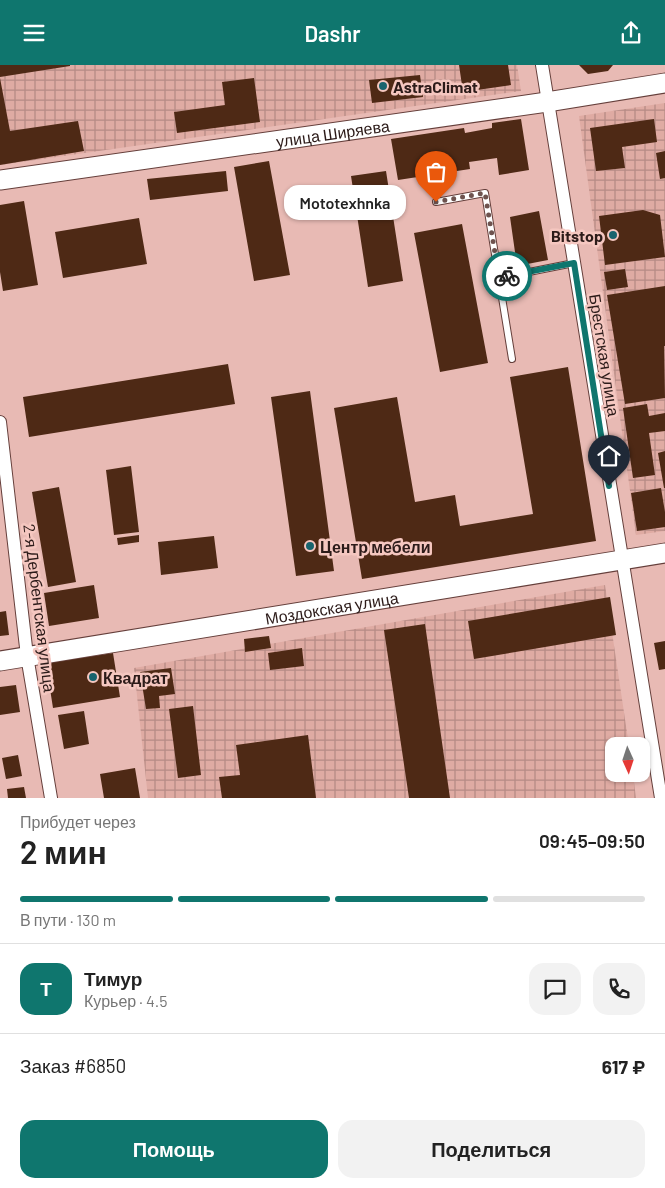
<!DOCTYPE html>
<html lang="ru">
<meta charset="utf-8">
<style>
:root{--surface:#fff;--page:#f2f2f2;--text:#222;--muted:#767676;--line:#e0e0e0;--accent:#0f766e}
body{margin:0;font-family:Barlow,sans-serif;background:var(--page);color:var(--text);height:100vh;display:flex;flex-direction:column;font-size:19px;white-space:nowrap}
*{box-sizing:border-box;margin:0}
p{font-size:16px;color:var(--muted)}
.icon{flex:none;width:28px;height:28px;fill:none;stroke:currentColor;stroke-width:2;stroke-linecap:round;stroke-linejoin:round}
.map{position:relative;height:733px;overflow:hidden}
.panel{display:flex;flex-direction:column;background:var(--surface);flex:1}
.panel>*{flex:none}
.needle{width:32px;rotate:177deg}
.controls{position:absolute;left:605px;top:672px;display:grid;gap:10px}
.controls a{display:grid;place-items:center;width:45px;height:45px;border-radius:10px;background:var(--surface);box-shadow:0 1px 4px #0004;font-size:25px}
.pin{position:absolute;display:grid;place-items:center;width:42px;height:42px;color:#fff;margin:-51px -21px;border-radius:50% 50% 50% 0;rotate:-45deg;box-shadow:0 0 5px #0007}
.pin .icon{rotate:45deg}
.courier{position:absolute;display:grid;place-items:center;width:50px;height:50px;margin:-25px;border:4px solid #0f766e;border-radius:50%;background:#fff;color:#222;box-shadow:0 1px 6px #0007}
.bubble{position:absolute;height:35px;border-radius:15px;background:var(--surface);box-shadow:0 1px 4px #0004;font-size:16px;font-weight:600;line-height:35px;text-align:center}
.headline em{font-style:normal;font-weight:600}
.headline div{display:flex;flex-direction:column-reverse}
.headline{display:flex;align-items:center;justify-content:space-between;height:85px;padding:0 20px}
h1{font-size:32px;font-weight:600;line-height:38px}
.bar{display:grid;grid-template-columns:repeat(4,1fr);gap:8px 5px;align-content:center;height:60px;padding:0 20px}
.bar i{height:6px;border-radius:4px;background:var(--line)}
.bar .on{background:var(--accent)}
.bar p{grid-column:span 4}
.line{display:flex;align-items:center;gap:12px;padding:0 20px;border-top:1px solid var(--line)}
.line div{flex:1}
.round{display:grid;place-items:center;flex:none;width:52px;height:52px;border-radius:15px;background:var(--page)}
.button{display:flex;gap:10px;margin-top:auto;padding:10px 20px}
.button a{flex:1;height:58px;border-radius:15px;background:var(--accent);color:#fff;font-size:20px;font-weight:600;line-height:58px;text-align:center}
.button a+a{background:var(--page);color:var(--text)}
header{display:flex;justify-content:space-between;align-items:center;height:65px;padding:0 20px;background:var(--accent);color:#fff;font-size:22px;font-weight:600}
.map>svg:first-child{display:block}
.industrial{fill:url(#industrial-grid)}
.building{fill:#4e2915}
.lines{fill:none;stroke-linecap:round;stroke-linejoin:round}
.lane-casing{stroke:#653f3b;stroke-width:8}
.street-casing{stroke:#653f3b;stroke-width:14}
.secondary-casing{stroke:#653f3b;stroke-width:21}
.lane{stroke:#fff;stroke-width:6}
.street{stroke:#fff;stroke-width:12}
.secondary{stroke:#fff;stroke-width:19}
.done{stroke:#6e534f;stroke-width:5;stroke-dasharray:0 9}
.route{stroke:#0f766e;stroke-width:6}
.poi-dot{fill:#18646e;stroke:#f5c7c0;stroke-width:2}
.labels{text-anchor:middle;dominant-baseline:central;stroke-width:5;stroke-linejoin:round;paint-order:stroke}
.poi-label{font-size:16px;font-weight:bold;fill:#2c1b19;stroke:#f5c7c0;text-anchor:start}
.street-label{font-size:16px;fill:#2c1b19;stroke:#f5c7c0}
</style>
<header><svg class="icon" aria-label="menu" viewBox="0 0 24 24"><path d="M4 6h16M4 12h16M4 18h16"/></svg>Dashr<svg class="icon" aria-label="share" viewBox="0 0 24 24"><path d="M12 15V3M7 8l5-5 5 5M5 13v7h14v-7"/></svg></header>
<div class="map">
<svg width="665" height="733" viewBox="0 0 665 733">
<defs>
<pattern id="industrial-grid" width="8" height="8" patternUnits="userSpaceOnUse" patternTransform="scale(1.25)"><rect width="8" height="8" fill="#dfaba3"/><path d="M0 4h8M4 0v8" fill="none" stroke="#b58a84"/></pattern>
</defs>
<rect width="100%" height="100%" fill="#e8bab4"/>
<path class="industrial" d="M0,0H517L521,26L0,100Z
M665,38V466L636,470L579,51Z
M605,520L629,681H614V709H633L636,733H148L134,603Z"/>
<path class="building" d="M0,0H70V1L0,12Z
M459,0H508L511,20L463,27Z
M579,0H613L608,6L588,9Z
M420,10L423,32L372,38L369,15Z
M0,13L10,66L78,56L84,86L0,100Z
M254,13L260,57L177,68L174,47L225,40L222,17Z
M521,54L529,105L499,110L497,93L469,97L470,104L398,115L391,74L464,63L465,68L492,63V58Z
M654,54L657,77L622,82L625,103L596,106L590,63Z
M665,86V113L660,114L656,88Z
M269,96L290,210L254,216L234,102Z
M226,106L228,126L150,135L147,114Z
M386,106L403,216L368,222L351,111Z
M24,136L38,220L3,226L0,207V140Z
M643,145L660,150L665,192L605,200L599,151Z
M539,146L548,195L517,201L510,152Z
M139,153L147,199L63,213L55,167Z
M462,159L488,298L440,307L414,168Z
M625,204L628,222L607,225L604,207Z
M665,221V281H664L665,333L625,339L607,230Z
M228,299L235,339L29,372L23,332Z
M568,302L596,476L362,514L334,343L397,332L415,437L455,430L460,461L533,449L510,312Z
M310,326L334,506L296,511L271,332Z
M647,339L649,351L665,348V366L649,368L655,410L633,413L623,343Z
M665,386V423H664L658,388Z
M131,401L139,467L114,470L106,405Z
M59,422L76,517L48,522L32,427Z
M661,423L665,447V462L637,466L631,428Z
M139,470V477L118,480L117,473Z
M214,471L218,503L161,510L158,477Z
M94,520L99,553L49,561L44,528Z
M610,532L616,570L474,594L468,556Z
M6,546L9,570L0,571V547Z
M425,559L450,733H409L384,565Z
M269,571L271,583L245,587L244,574Z
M665,576V604L659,605L654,578Z
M302,583L304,601L270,605L268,588Z
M113,588L120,632L53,643L46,598Z
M171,603L175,629L159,631L160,643L146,644L140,607Z
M16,620L20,647L0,650V622Z
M193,641L201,710L178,713L169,644Z
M84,646L89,679L64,684L58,650Z
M308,670L316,733H222L219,712L240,710L236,680Z
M18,690L22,711L6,714L2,693Z
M135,703L140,733H104L100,709Z
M24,722L26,733H8L7,724Z"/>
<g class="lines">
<defs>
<path id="lane" d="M436,137L485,128L512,294
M499,213L574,198"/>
<path id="street" d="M542,0L661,733
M0,357L27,591L51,733"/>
<g id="secondary">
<path id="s1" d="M0,115L547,37L665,18"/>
<path id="s2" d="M0,596L665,488"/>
</g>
</defs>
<use href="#lane" class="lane-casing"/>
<use href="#street" class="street-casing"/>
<use href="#secondary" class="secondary-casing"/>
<use href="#lane" class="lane"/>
<use href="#street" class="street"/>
<use href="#secondary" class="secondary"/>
</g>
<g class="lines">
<path class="done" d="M436,137L485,128L499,212L507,211"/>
<path class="route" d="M507,211L574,198L609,421"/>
</g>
<g class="poi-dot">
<circle cx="383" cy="21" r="5"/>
<circle cx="613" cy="170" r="5"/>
<circle cx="310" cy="481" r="5"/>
<circle cx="93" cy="612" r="5"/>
</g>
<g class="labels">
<g class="poi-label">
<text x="393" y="21">AstraClimat</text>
<text x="603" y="170" text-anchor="end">Bitstop</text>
<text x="320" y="481">Центр мебели</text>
<text x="103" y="612">Квадрат</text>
</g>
<g class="street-label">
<text stroke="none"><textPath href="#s1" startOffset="336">улица Ширяева</textPath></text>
<text transform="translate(605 290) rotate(81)">Брестская улица</text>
<text stroke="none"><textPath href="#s2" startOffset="336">Моздокская улица</textPath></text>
<text transform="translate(40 543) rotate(83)">2-я Дербентская улица</text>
</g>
</g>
</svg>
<div class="controls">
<a><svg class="needle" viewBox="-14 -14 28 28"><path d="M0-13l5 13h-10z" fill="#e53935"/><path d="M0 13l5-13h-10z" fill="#767676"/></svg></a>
</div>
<div class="pin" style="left:436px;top:137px;background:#ea580c"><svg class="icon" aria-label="bag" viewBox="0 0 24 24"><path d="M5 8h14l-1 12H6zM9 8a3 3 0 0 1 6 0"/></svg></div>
<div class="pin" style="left:609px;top:421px;background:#1f2937"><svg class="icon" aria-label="home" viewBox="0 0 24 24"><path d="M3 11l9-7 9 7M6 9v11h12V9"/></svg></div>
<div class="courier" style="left:507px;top:211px"><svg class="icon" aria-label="bike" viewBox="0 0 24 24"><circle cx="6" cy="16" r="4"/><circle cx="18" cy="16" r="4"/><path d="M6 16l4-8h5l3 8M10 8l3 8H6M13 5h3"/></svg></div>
<div class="bubble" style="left:284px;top:120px;width:122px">Mototexhnka</div>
</div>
<section class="panel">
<div class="headline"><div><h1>2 мин</h1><p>Прибудет через</p></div><em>09:45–09:50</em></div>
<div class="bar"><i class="on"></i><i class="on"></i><i class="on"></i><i></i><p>В пути · 130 m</p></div>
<div class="line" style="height:90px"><b class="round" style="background:var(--accent);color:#fff">Т</b><div><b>Тимур</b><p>Курьер · 4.5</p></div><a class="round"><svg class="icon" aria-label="chat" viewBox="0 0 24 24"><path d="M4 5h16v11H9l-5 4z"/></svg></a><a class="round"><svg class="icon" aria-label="phone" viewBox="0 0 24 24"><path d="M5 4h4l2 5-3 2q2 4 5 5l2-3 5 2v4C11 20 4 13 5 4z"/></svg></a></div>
<div class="line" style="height:65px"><div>Заказ #6850</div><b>617 ₽</b></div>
<div class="button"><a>Помощь</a><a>Поделиться</a></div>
</section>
